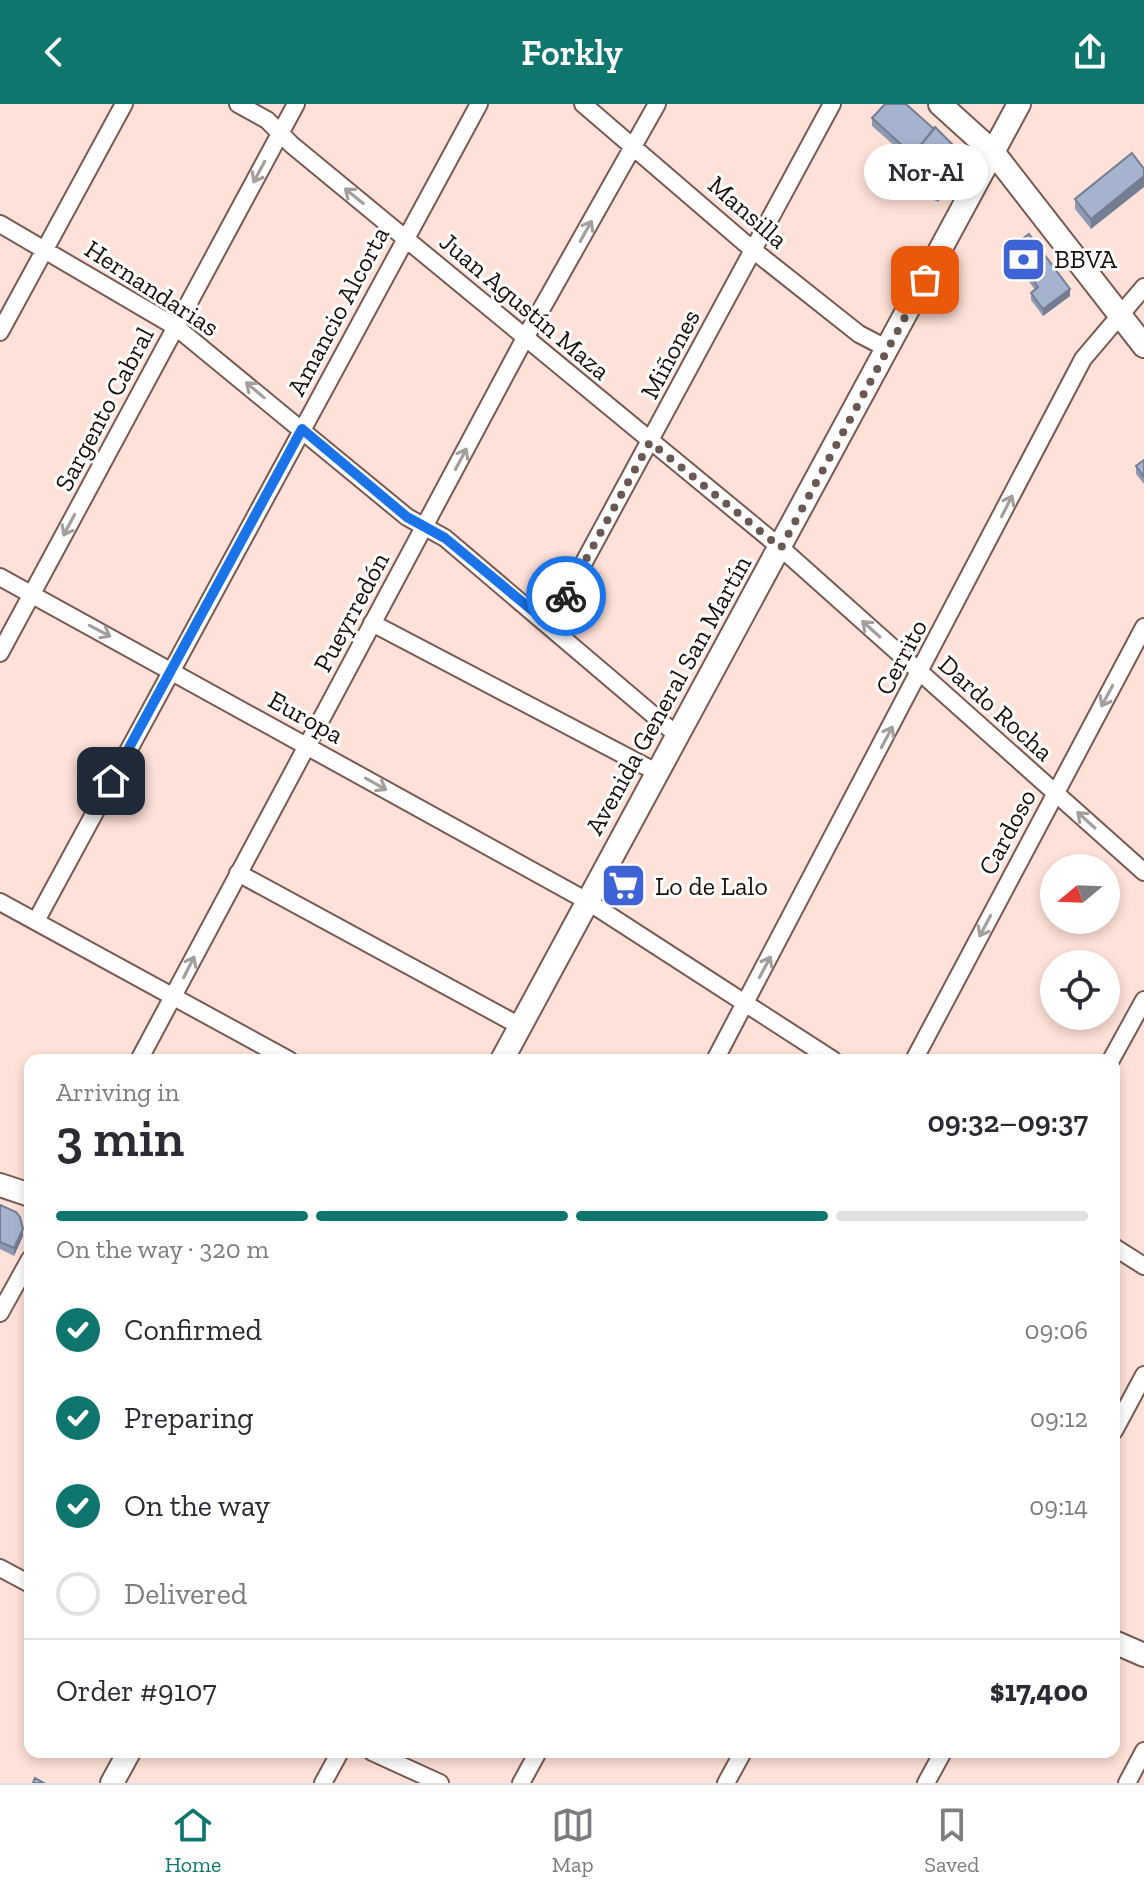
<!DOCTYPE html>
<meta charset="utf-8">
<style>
:root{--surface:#fff;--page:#f2f2f3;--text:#2b2b33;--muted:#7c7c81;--line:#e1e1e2;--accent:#0f766e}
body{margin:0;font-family:"Zilla Slab",serif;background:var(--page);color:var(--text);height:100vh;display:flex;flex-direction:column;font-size:30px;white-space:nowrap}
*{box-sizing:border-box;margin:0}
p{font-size:26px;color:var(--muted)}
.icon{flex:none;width:44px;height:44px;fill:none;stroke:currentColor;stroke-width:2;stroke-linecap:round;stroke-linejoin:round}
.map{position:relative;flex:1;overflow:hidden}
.drawer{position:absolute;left:24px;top:950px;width:1096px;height:704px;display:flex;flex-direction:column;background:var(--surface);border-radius:16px;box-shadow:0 4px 12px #0003}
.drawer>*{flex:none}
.needle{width:52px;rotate:251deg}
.buttons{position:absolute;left:1040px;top:750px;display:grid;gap:16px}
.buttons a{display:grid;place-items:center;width:80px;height:80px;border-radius:50%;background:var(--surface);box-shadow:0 4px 12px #0003;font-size:40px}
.pin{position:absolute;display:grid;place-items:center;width:68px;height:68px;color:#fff;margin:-34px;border-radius:16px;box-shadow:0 4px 12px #0006}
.courier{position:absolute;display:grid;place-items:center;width:80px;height:80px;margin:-40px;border:6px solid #1a73e8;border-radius:50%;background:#fff;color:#222;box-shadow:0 2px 10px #0007}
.bubble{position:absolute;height:56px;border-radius:28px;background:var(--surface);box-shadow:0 4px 12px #0003;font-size:26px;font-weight:600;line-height:56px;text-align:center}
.headline em{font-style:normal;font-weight:600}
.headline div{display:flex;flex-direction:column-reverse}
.headline{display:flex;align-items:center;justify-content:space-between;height:136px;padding:0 32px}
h1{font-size:52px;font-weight:600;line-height:60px}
.bar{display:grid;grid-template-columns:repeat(4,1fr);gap:12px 8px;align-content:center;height:96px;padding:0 32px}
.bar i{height:10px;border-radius:6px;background:var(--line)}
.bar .current{background:var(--accent)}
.bar p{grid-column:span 4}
.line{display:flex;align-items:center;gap:20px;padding:0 32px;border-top:2px solid var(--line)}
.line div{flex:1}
ol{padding:0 32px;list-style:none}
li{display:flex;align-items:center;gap:24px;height:88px}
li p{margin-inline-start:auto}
li .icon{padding:8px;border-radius:50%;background:var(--accent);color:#fff;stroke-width:4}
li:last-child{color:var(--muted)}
li i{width:44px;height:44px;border:4px solid var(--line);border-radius:50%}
header{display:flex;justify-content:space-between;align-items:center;height:104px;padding:0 32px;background:var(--accent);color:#fff;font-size:36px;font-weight:600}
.tab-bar{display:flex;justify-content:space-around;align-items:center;height:112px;border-top:2px solid var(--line);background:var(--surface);font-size:22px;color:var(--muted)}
.tab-bar a{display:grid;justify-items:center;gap:4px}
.tab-bar .current{color:var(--accent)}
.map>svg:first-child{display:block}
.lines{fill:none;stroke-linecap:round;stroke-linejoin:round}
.minor-casing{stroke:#795a52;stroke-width:20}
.secondary-casing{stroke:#795a52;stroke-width:26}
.minor{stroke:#fff;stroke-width:16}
.secondary{stroke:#fff;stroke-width:22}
.wall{fill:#8f9ab2}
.shaded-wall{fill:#747d91}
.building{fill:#a6b3cf;stroke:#747d91;stroke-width:2}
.oneway{stroke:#a49f9d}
.done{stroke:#6a5853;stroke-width:8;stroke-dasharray:0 14.4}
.route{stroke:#1a73e8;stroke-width:10}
.labels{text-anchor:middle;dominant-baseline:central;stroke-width:6;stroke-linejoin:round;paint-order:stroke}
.street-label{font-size:26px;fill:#1b0f0b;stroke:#fff}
.poi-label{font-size:26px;fill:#1b0f0b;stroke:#fff;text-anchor:start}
</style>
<header><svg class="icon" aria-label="back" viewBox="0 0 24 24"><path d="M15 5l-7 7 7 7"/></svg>Forkly<svg class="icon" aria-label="share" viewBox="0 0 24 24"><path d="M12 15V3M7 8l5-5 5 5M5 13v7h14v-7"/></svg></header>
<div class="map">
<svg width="1144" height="1679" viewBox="0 0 1144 1679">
<rect width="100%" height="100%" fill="#fee1d8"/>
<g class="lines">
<defs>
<path id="minor" d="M238,0L267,16L292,41L781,444L1144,768
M583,0L753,146L859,230L888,245
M0,120L176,223L407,413L445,434L678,632
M0,228L124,0
M0,473L587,797L833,956
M372,519L658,669
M550,521L832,0
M0,549L296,0
M238,769L520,922
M0,798L289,956
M36,817L479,0
M139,956L525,234L657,0
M715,956L1083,255L1144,183
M914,956L1144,523
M1111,956L1144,896
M1114,1143L1144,1162
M0,1209L30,1155
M1114,1327L1144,1271
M0,1464L30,1480
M372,1648L440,1679
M323,1679L340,1648
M521,1679L538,1648
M726,1679L743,1648
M926,1679L943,1648
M1127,1679L1144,1647"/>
<path id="secondary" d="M940,0L993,48L1144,242
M502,956L1019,0
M0,1081L30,1091
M1114,1538L1144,1551
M112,1679L129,1648"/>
</defs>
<use href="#minor" class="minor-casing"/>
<use href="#secondary" class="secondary-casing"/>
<use href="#minor" class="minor"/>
<use href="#secondary" class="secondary"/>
</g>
<path class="wall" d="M872,14L955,64L938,98L914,85V74L923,57L920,54L915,60L872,22Z
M1144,65L1091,125L1075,105V95Z
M1004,148L1070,192L1043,212L1031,196V189L1035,186L1023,169L1018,173L1004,155Z
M1144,356V380L1136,370V362Z
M0,1101L23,1132L14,1152L0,1145Z"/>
<path class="shaded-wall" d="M919,48L920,54L915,60V53Z
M955,53V64L938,98V87Z
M1144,72V83L1091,125V115Z
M1023,162V169L1018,173V166Z
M1070,185V192L1043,212V205Z
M23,1125V1132L14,1152V1144Z"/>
<path class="building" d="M885,0H906L934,25L919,43V48L915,53L872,14Z
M935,23L953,41L955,53L938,87L914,74L928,50L919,43Z
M1132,49L1144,65V72L1091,115L1075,95Z
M1029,130L1070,185L1043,205L1031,189L1038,183L1023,162L1018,166L1004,148Z
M1144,356V373L1136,362Z
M0,1101L16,1108L20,1113L23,1125L14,1144L0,1138Z
M35,1674L44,1679H33Z"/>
<defs><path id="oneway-shaft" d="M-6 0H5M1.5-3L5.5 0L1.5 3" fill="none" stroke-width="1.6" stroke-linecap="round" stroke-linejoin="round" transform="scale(2)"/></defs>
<g class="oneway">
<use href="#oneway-shaft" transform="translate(259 68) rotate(118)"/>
<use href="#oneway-shaft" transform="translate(354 92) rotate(-141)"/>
<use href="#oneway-shaft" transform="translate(586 127) rotate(-61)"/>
<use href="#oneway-shaft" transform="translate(255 286) rotate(-140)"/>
<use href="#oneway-shaft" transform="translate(461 355) rotate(-62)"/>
<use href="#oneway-shaft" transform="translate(1007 402) rotate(-63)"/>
<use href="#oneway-shaft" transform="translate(69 421) rotate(118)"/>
<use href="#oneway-shaft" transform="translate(871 525) rotate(-138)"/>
<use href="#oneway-shaft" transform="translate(100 527) rotate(28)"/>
<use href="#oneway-shaft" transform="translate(1107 592) rotate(118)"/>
<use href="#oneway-shaft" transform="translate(887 633) rotate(-62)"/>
<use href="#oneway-shaft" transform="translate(376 680) rotate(29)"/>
<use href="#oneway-shaft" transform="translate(1086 716) rotate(-138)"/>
<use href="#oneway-shaft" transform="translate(985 822) rotate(118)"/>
<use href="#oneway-shaft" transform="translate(189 863) rotate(-63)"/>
<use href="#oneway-shaft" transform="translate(765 863) rotate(-62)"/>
</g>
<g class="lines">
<path class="done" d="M566,492L650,338L781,444L925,176"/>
<path class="route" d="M111,677L302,325L407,413L445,434L550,521L566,492"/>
</g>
<defs>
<symbol id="bank-square" viewBox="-11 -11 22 22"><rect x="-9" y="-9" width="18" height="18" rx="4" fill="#3f63d5" stroke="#fff"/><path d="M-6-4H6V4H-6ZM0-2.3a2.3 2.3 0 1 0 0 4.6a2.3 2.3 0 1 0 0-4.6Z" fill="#fff"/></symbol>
<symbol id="supermarket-square" viewBox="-11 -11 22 22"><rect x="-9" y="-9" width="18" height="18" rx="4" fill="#3f63d5" stroke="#fff"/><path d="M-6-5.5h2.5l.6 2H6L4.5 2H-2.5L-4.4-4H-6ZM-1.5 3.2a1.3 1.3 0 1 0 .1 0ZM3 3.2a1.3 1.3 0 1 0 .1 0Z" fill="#fff"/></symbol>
</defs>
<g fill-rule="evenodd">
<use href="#bank-square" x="998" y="130" width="51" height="51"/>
<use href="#supermarket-square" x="598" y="756" width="51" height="51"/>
</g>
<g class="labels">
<g class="street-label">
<text transform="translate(748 108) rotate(41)">Mansilla</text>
<text transform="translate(152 184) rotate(33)">Hernandarias</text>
<text transform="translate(525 202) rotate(40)">Juan Agustín Maza</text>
<text transform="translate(338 207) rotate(-62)">Amancio Alcorta</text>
<text transform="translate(670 250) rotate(-62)">Miñones</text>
<text transform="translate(104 305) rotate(-62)">Sargento Cabral</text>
<text transform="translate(351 508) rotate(-62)">Pueyrredón</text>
<text transform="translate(901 553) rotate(-62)">Cerrito</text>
<text transform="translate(668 591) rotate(-61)">Avenida General San Martín</text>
<text transform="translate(996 604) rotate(42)">Dardo Rocha</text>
<text transform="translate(306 613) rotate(29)">Europa</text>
<text transform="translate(1007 728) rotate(-62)">Cardoso</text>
</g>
<g class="poi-label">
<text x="1054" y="155">BBVA</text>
<text x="655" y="782">Lo de Lalo</text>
</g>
</g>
</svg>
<div class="buttons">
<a><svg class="needle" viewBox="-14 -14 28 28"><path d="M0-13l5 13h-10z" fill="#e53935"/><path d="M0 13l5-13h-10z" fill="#7c7c81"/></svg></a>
<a><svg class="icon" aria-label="locate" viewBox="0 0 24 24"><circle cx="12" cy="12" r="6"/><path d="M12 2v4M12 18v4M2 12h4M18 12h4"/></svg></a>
</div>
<div class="pin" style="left:925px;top:176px;background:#ea580c"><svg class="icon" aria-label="bag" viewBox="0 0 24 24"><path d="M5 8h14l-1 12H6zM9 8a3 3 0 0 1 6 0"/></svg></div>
<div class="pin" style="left:111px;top:677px;background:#1f2937"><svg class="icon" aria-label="home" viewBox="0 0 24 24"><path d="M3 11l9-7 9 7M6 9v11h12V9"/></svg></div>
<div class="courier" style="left:566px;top:492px"><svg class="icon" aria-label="bike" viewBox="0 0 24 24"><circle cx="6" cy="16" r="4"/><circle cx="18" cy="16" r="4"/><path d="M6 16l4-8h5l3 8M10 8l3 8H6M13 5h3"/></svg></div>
<div class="bubble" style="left:864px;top:40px;width:124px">Nor-Al</div>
<section class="drawer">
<div class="headline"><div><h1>3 min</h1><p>Arriving in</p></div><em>09:32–09:37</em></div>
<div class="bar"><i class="current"></i><i class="current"></i><i class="current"></i><i></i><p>On the way · 320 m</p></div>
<ol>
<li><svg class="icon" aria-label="check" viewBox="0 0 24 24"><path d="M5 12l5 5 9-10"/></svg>Confirmed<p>09:06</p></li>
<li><svg class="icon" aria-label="check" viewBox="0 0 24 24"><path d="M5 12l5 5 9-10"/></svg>Preparing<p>09:12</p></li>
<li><svg class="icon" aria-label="check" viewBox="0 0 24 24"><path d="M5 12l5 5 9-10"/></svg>On the way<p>09:14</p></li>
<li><i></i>Delivered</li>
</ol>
<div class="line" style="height:104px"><div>Order #9107</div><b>$17,400</b></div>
</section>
</div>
<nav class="tab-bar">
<a class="current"><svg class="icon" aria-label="home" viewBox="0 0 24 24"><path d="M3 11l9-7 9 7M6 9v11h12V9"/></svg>Home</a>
<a><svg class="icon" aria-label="map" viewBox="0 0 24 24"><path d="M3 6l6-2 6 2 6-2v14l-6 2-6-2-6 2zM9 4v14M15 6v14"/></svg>Map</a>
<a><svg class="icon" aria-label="saved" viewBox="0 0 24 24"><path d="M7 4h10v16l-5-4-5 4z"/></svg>Saved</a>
</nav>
